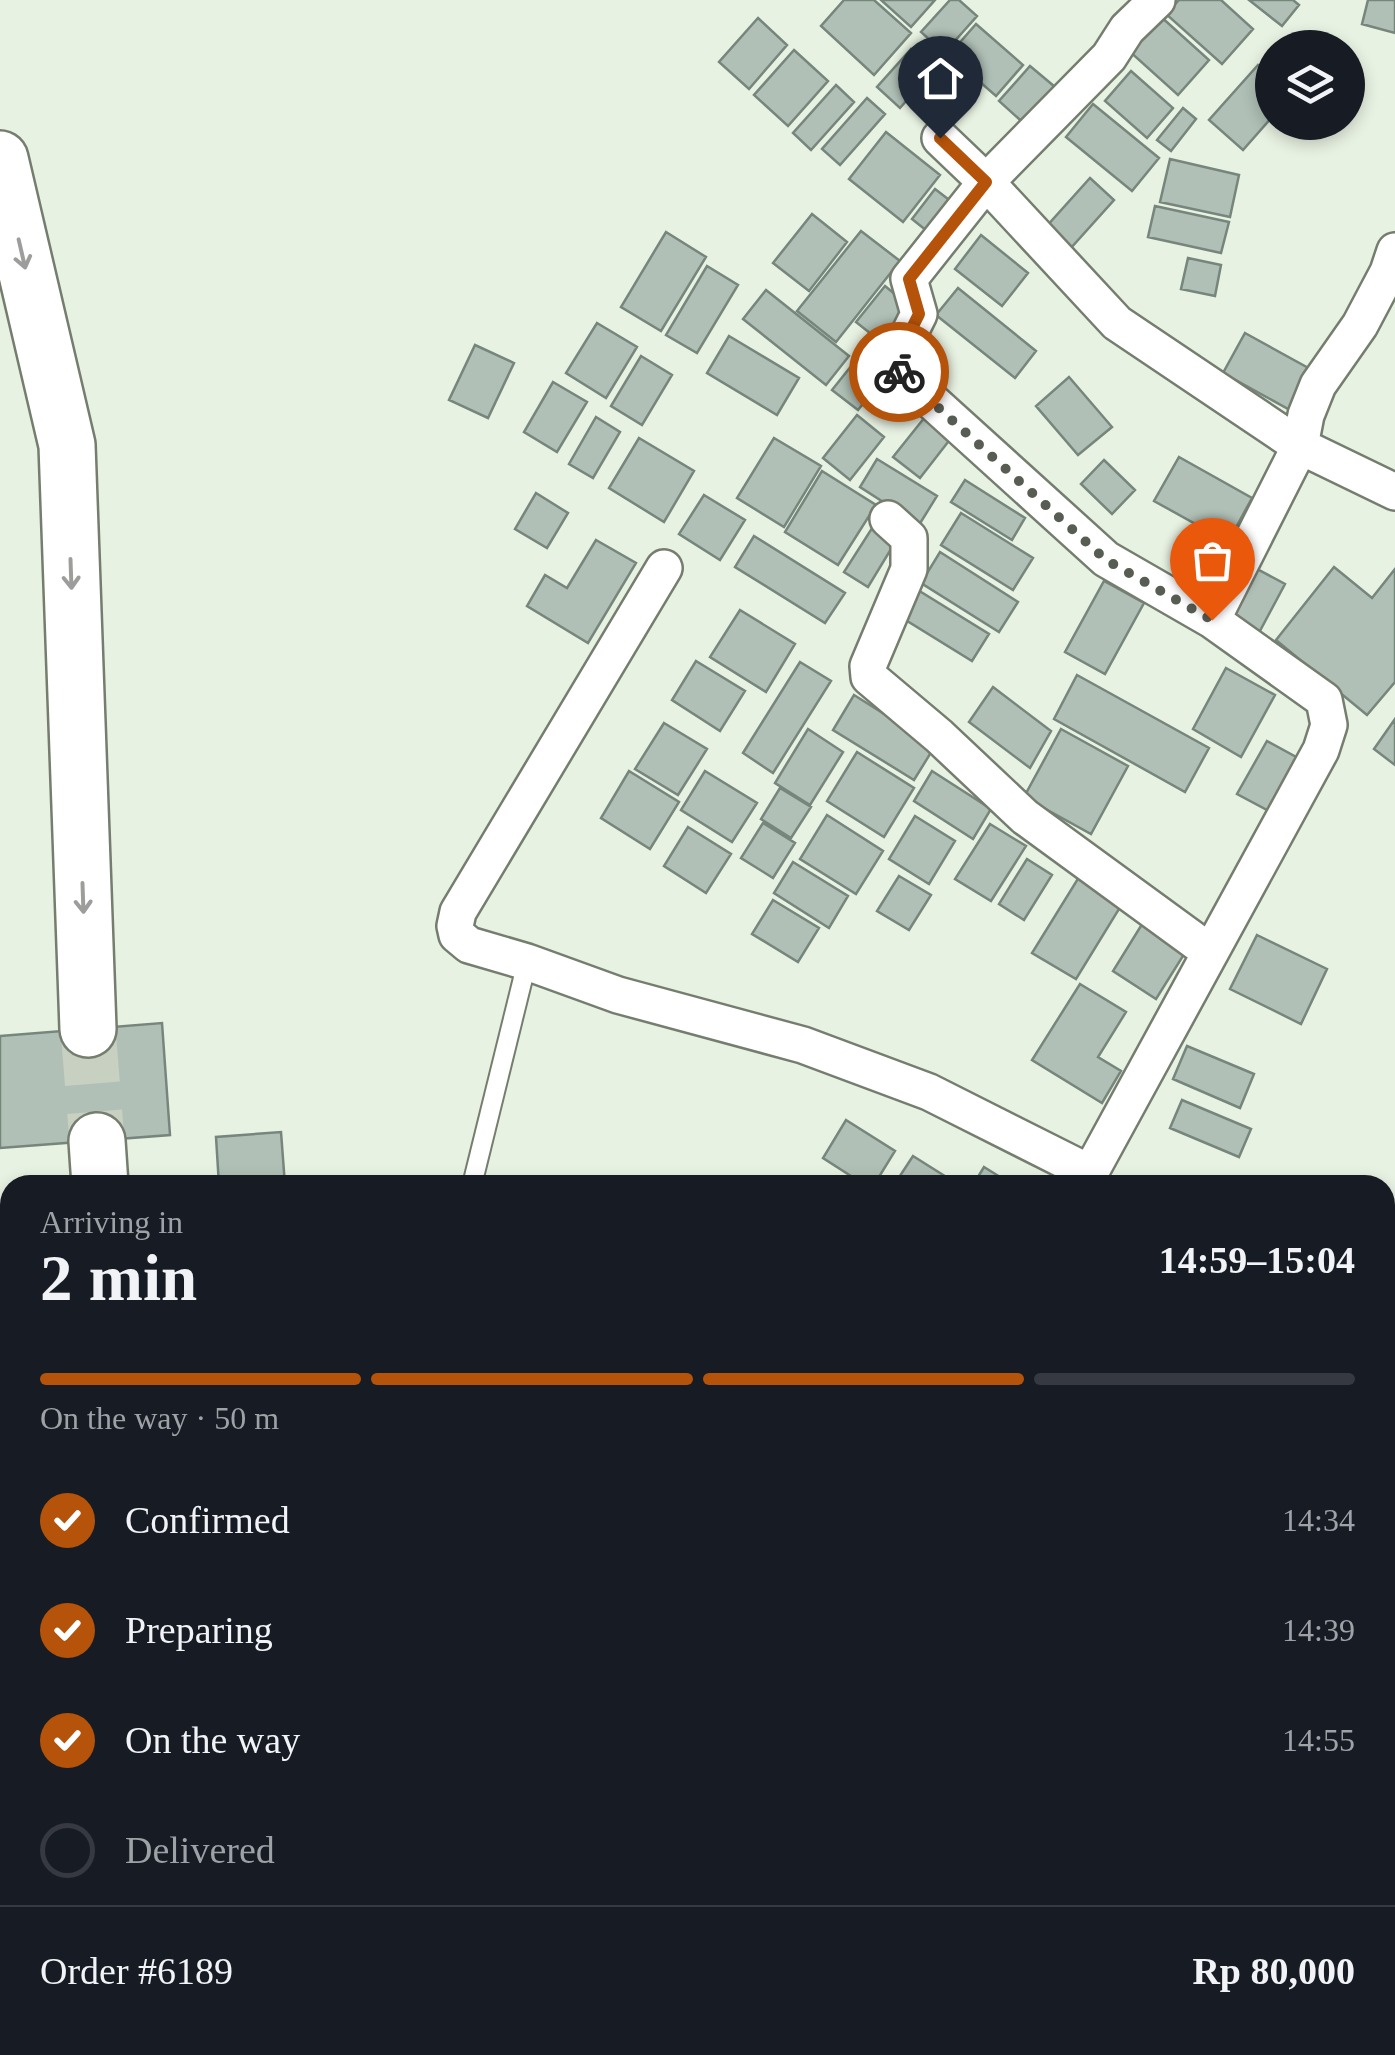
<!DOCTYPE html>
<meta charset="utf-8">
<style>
:root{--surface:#171b24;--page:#242831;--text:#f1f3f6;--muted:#9ea1a6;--line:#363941;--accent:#b45309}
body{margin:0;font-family:Georgia,serif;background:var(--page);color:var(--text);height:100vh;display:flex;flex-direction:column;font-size:38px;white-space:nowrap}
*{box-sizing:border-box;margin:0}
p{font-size:32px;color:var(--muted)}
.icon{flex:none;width:55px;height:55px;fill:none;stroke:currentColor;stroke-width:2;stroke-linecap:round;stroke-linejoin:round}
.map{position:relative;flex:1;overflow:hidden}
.panel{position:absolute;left:0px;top:1175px;width:1395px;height:880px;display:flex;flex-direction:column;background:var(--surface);border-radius:30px 30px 0 0;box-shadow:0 5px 15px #0003}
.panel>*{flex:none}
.tools{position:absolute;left:1255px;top:30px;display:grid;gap:20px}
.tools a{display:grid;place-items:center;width:110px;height:110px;border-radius:50%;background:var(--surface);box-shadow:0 5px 15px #0003;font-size:50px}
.pin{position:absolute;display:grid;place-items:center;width:85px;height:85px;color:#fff;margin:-102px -42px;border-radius:50% 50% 50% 0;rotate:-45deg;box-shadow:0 0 10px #0007}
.pin .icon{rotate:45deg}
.courier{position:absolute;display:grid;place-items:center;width:100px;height:100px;margin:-50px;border:8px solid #b45309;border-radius:50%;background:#fff;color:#222;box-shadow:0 2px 12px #0007}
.headline em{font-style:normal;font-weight:600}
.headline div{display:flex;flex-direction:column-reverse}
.headline{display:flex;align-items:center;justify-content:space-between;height:170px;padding:0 40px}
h1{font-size:65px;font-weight:600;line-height:75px}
.bar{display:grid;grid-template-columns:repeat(4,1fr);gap:15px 10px;align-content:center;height:120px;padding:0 40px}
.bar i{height:12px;border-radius:8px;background:var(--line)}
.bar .selected{background:var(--accent)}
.bar p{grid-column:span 4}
.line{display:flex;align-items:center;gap:25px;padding:0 40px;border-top:2px solid var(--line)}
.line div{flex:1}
ol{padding:0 40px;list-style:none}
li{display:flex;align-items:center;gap:30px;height:110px}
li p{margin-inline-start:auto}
li .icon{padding:10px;border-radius:50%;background:var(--accent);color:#fff;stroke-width:4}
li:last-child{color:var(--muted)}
li i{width:55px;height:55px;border:5px solid var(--line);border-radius:50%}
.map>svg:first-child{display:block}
.building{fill:#b0c0b6;stroke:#76867c;stroke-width:2.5}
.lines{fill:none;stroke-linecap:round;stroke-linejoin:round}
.highway-tunnel{stroke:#c7d0c1;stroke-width:55;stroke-dasharray:55 28;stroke-linecap:butt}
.lane-casing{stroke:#757d6f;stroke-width:22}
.street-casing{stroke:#757d6f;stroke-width:40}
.highway-casing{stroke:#757d6f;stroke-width:60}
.lane{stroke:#fff;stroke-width:18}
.street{stroke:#fff;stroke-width:35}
.highway{stroke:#fff;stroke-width:55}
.oneway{stroke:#9d9e9c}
.done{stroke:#585d54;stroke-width:10;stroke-dasharray:0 18}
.route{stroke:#b45309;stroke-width:12}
</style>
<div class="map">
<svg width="1395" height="2055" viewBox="0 0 1395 2055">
<rect width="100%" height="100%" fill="#e8f2e2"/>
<path class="building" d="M844,0H874L911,33L874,75L821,26Z
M881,0H935L911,27Z
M950,0H959L977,16L944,53L921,32Z
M1179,0H1221L1253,29L1222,64L1166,14Z
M1249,0H1293L1299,5L1282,26Z
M1368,0H1395V33L1362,24Z
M1159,15L1209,60L1178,95L1128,50Z
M758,18L787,45L749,89L719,62Z
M976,24L1023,65L996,96L949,55Z
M911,49L934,69L900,108L877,87Z
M794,50L828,81L788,126L754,95Z
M1258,65L1272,78V117L1243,150L1209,120Z
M1030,66L1061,92L1029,128L999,101Z
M1131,71L1173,108L1147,138L1105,101Z
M836,85L854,102L811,150L793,133Z
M867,98L885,114L840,165L822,149Z
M1093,104L1159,158L1132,191L1066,137Z
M1183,108L1196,119L1171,151L1157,140Z
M886,132L940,175L903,222L849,179Z
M1170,159L1239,175L1230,217L1160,202Z
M1090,178L1114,200L1070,249L1046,227Z
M935,189L961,209L937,239L912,219Z
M1155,206L1229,222L1221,253L1148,237Z
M812,214L847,242L809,291L773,263Z
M861,231L900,261L836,342L797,311Z
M666,232L706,257L661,331L621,307Z
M981,235L1028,273L1002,306L955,269Z
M1188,258L1221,265L1215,296L1181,289Z
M707,266L738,285L697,353L666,335Z
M885,286L913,309L885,345L856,322Z
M958,288L1036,351L1015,378L936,315Z
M766,290L849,356L826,385L743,319Z
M597,323L637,347L606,398L566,373Z
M1245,333L1312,370L1290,410L1223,373Z
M729,336L799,378L777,415L707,373Z
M475,345L514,363L488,418L449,400Z
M860,355L886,375L858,410L832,390Z
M641,356L672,375L642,425L611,406Z
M1069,377L1112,427L1078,455L1036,406Z
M553,382L587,402L557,452L524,432Z
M929,412L955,433L920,478L893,457Z
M857,415L884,437L850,480L823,458Z
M596,417L620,432L593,478L569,464Z
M639,438L694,471L664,522L609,488Z
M774,438L821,466L784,527L737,498Z
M1179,457L1252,498L1228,542L1154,501Z
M877,459L937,496L919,525L860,487Z
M1104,460L1135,490L1112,514L1081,484Z
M822,471L876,505L838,565L785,532Z
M965,480L1025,518L1012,540L951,502Z
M536,493L568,513L547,548L515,529Z
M704,495L745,520L720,560L679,534Z
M961,513L1033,558L1013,590L941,545Z
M876,522L899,536L868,587L844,572Z
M754,536L845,593L825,623L735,567Z
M596,540L636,563L588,643L527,606L545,575L567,588Z
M940,552L1018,602L999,632L921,583Z
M1246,563L1285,584L1254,642L1215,620Z
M1334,567L1372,598L1395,569V682L1367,715L1276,640Z
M1104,581L1144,603L1105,674L1065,652Z
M913,587L989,634L972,661L896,614Z
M740,610L795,644L766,692L710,657Z
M696,661L745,691L720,731L672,700Z
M800,662L831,681L773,773L743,753Z
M1226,668L1275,695L1241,757L1193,729Z
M1077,675L1209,748L1185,792L1054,719Z
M993,687L1051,731L1030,768L969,722Z
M854,695L935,746L914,780L833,730Z
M1395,719V765L1374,749Z
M664,723L707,749L678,795L635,769Z
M808,729L843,752L810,805L775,783Z
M1061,729L1128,766L1091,834L1024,797Z
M1267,741L1298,758L1269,811L1237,794Z
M857,752L914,788L884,837L827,801Z
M629,771L679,802L650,849L601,818Z
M705,771L757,803L732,842L681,810Z
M932,771L991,809L973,839L914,801Z
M780,788L811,807L791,838L761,819Z
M827,815L883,851L856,894L800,859Z
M915,816L955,841L929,884L889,859Z
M763,823L795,843L773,878L741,858Z
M990,824L1026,846L991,901L955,879Z
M688,827L731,854L706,893L664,866Z
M1027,859L1052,875L1024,920L999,904Z
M793,862L848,896L829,928L774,893Z
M1084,869L1127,896L1076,979L1032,953Z
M899,876L931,895L909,930L877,911Z
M773,900L819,928L798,962L752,934Z
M1144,921L1188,948L1156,999L1113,971Z
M1257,935L1327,969L1301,1024L1230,989Z
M1080,984L1126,1012L1098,1057L1121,1071L1102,1103L1032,1060Z
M162,1023L170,1135L0,1148V1036Z
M1187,1046L1254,1074L1240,1108L1173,1079Z
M1182,1100L1251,1129L1239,1157L1170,1128Z
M846,1120L895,1151L874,1185H865L823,1158Z
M281,1132L285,1185H219L216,1137Z
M913,1156L959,1185H894Z
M984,1167L1013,1185H973Z"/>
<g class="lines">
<path class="highway-tunnel" d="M88,1029L97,1141"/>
<defs>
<path id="lane" d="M472,1185L527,962"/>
<path id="street" d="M1157,0L1127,29L1109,57L986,182L909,279L919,314L907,338L884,358L1106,559L1212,620
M940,138L986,182L1117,323L1300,446L1395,492
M888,519L909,538V569L868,666L869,677L939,736L1025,817L1210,952
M664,568L458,912L455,926L457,935L469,945L527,962L618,995L803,1045L929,1092L1090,1173
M1089,1185L1090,1173L1321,750L1329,725L1324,700L1212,620L1300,446L1306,415L1318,385L1360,325L1388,272L1395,251
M1385,1352L1395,1356
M1395,1799L1392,1809L1395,1816"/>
<path id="highway" d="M0,159L67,445L88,1029
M97,1141L100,1185
M0,1278L10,1456
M0,1955L10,1921
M44,2055L48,2045"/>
</defs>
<use href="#lane" class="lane-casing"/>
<use href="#street" class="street-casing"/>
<use href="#highway" class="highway-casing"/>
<use href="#lane" class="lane"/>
<use href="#street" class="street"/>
<use href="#highway" class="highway"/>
</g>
<defs><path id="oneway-shaft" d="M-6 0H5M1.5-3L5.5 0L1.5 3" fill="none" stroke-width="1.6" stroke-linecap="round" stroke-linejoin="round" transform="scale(2.5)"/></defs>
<g class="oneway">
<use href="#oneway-shaft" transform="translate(22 254) rotate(77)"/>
<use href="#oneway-shaft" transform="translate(71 574) rotate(88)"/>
<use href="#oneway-shaft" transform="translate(83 898) rotate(88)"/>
</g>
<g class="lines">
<path class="done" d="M899,372L1106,560L1212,620"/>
<path class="route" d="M899,372L884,358L907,338L919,314L909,279L986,182L940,138"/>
</g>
</svg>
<div class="tools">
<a><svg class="icon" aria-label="layers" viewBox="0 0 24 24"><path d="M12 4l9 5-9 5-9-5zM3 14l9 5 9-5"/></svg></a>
</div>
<div class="pin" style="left:1212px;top:620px;background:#ea580c"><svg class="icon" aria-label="bag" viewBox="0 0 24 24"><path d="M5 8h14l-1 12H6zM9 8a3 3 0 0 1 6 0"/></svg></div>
<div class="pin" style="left:940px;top:138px;background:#1f2937"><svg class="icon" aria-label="home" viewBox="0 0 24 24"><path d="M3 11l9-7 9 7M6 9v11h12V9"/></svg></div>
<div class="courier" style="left:899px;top:372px"><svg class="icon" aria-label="bike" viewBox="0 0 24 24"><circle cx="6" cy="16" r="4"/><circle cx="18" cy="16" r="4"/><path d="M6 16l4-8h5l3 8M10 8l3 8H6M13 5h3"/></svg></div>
<section class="panel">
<div class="headline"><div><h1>2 min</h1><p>Arriving in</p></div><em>14:59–15:04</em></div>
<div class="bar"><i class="selected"></i><i class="selected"></i><i class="selected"></i><i></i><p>On the way · 50 m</p></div>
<ol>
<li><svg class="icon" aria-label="check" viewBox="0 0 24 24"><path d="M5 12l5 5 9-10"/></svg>Confirmed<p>14:34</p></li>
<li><svg class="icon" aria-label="check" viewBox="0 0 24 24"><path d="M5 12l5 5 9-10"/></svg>Preparing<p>14:39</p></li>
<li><svg class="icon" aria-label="check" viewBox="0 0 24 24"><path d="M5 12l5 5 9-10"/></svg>On the way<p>14:55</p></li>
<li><i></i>Delivered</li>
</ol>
<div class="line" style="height:130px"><div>Order #6189</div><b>Rp 80,000</b></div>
</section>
</div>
